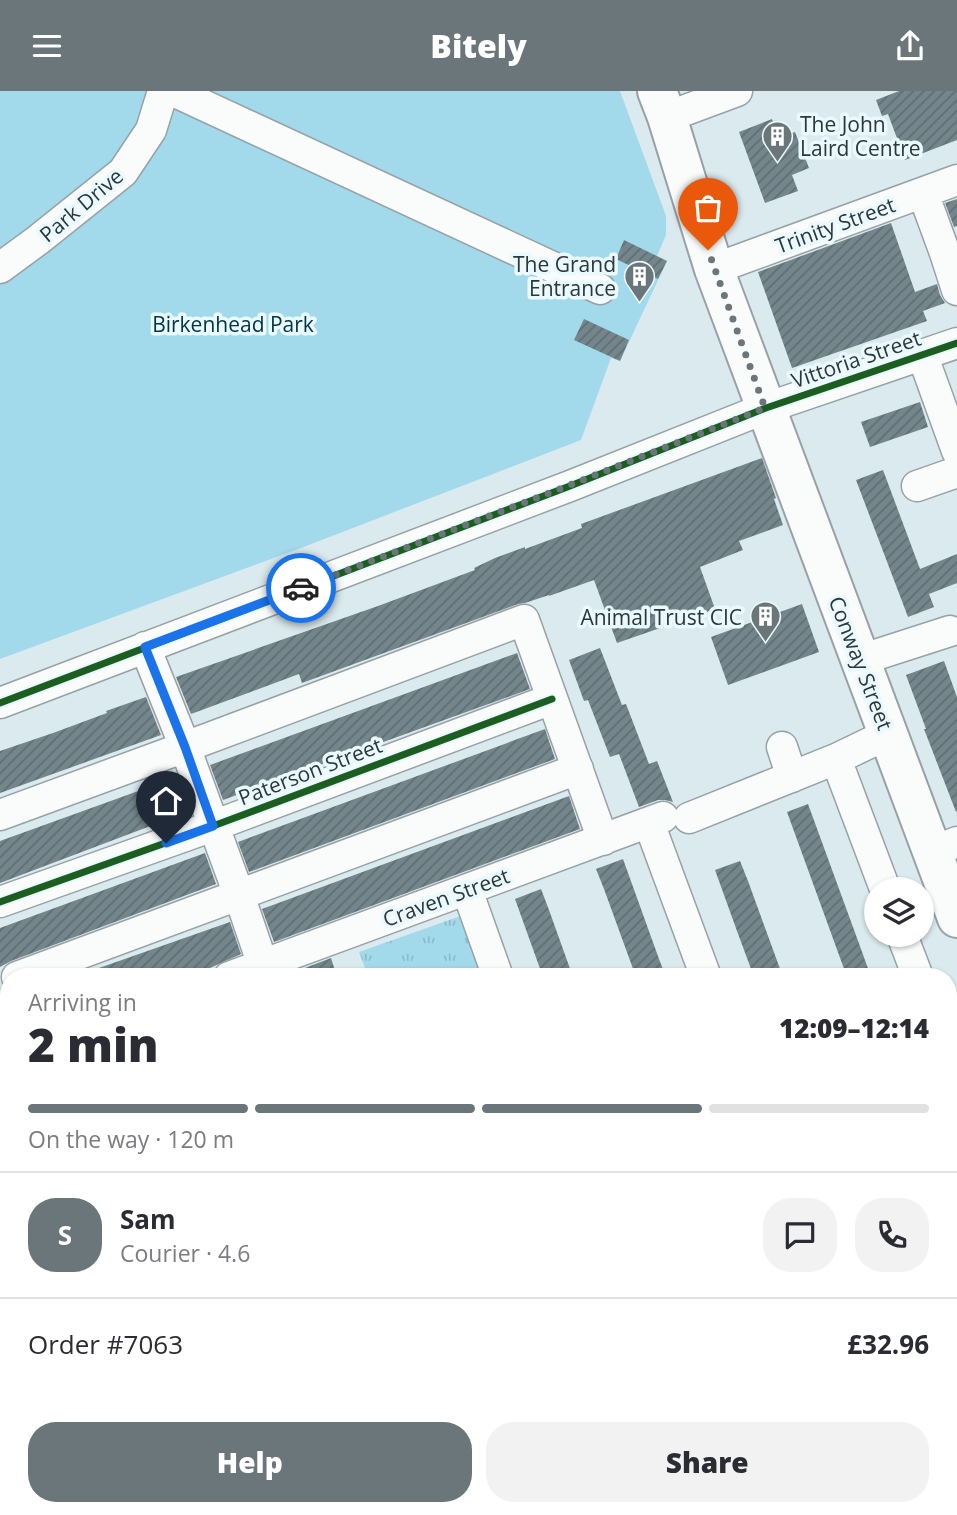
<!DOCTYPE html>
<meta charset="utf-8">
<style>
:root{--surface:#fff;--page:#f2f2f3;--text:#2b2b33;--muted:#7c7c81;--line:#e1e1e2;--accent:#6a7679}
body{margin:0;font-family:"Open Sans",sans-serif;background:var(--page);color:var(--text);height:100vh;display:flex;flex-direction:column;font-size:26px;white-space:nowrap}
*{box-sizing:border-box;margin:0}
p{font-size:23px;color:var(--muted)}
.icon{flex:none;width:38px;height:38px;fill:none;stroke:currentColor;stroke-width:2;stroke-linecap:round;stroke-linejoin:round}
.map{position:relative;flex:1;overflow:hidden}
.sheet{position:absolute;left:0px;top:877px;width:957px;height:548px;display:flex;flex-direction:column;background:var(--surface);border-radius:28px 28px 0 0;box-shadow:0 2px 5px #0004}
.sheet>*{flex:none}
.fabs{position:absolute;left:864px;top:786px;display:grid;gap:14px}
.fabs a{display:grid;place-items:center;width:70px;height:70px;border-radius:50%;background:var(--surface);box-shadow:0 2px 5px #0004;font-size:35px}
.pin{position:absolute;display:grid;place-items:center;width:60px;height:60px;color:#fff;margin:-72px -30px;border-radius:50% 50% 50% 0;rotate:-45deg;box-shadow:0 0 7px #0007}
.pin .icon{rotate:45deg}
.courier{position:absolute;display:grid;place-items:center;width:70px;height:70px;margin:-35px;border:5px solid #1a73e8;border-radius:50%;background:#fff;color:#222;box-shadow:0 2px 9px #0007}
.summary em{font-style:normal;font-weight:800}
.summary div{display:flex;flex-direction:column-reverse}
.summary{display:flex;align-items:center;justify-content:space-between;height:119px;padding:0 28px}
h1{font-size:46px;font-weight:800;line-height:52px}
.bar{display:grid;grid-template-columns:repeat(4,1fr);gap:10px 7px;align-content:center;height:84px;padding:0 28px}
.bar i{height:9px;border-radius:5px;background:var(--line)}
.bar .active{background:var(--accent)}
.bar p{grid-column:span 4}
.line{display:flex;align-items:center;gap:18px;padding:0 28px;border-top:2px solid var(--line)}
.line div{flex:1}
.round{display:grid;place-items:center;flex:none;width:74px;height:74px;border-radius:28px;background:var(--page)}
.primary-button{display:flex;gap:14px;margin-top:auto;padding:14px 28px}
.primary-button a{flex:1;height:80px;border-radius:28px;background:var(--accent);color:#fff;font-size:28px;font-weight:800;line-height:80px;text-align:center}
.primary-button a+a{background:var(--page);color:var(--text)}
header{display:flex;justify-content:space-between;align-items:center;height:91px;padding:0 28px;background:var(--accent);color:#fff;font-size:32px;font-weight:800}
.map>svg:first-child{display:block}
.grass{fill:url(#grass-tufts)}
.park{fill:#a2daeb}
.building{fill:url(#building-hatch)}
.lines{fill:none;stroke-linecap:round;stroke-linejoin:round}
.minor-casing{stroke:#97a2a6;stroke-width:33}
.major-casing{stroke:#97a2a6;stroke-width:42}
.minor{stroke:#fafcfc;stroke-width:30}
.major{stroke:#fafcfc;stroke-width:38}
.cycleway-casing{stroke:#e9f9fe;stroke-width:11}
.cycleway{stroke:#1b5e20;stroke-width:7}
.done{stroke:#6a7679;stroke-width:7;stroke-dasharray:0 12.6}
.route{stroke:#1a73e8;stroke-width:9}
.labels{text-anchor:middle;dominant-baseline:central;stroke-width:7;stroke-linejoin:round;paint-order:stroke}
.poi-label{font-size:21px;fill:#2d373a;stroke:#e9f9fe;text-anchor:end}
.street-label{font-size:21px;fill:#2d373a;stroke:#e9f9fe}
.park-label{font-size:21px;fill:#023441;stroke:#e9f9fe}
</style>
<header><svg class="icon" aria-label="menu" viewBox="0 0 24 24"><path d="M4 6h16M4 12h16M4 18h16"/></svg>Bitely<svg class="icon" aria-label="share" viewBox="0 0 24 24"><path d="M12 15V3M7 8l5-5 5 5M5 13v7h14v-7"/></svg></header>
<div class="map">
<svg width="957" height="1424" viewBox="0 0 957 1424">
<defs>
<pattern id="grass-tufts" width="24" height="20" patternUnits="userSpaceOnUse" patternTransform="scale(1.75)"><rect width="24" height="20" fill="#a2daeb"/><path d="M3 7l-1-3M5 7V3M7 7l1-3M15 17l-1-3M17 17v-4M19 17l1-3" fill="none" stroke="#8cbcca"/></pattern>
<pattern id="building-hatch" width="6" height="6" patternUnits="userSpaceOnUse" patternTransform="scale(1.75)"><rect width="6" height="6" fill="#74868c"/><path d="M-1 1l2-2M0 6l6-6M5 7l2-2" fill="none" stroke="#606e73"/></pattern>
</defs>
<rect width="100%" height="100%" fill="#dbeaee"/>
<path class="grass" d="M469,822L494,885H368L359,861Z"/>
<path class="park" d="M0,0H620L666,125V144L657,165L667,170L620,270L611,267L581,349L301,457L0,568Z"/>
<path class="building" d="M899,0H957V49L905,69L888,23L882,25L876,9Z
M772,28L779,46L795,41L809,77L792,84L798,100L765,112L739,41Z
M957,108V135L954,136L945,112Z
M891,132L915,201L937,193L940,204L945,212L923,220L927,230L792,277L758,181Z
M624,149L667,170L658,188L616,168Z
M584,228L629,249L620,270L574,249Z
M920,311L928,336L870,356L861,331Z
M762,367L776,407L774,408L783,434L739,450L743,459L700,476L715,518L617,552L594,489L549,505V504L525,512L518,513L302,592L299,583L191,623L176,586L378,515L475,479L474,477L495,467L525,456V458L582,437L581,433Z
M883,379L920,478L957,463V492L929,503L934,516L908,526L856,389Z
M802,513L819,561L728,594L711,546Z
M600,557L622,614L626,613L649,673L657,670L673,711L665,709H658L639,716L619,663L610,666L588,609L584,610L569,569Z
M517,562L530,598L223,709L210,674Z
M944,570L957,606V720L956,721L924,638H926L906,584Z
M146,606L161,644L0,702V660L53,642L107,622L106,620Z
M545,638L555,668L249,781L238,751Z
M177,686L190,720L0,792V750Z
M569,705L580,738L274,851L262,818Z
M808,713L861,858L871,886H847L787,721Z
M205,762L216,793L11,870L0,876V837Z
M623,768L659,868L666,886H636L604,798L596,778Z
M740,770L748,790L783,886H754L737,840L715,779Z
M541,798L549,819L573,886H543L515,808Z
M230,831L241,863L190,886H82V883Z
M331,867L337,886H307L305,877Z"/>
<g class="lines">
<defs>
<path id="minor" d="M173,0L600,198
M667,26L737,0
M923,102L945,162L957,199
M0,177L38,149L123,81L151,39L163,0
M714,178L957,89
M922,263L957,360
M917,395L957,381
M145,556L185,656L239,804L267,886
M860,569L950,540
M0,612L570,395L766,317L957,252
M782,656L792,686
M836,668L885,798
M0,724L185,656L524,529L603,749
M689,727L836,668L888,643
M649,732L706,886
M932,761L957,751
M467,799L498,886
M0,811L213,735L552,608
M902,844L918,886
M17,886L578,678
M229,886L663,726
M948,967L957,989
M0,987L9,1010
M0,1313L4,1325
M948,1360L957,1357
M311,1416L315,1424
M658,1424H659"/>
<path id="major" d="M657,0L667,26L714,178L957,827
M948,1401L957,1397
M893,1424L913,1416"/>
</defs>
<use href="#minor" class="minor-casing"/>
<use href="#major" class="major-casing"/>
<use href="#minor" class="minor"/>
<use href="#major" class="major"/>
<defs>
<path id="cycleway" d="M0,612L570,395L766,317L957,252
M0,811L213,735L552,608"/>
</defs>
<use href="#cycleway" class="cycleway-casing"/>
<use href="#cycleway" class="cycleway"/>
</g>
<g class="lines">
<path class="done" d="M301,497L570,394L765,317L708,159"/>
<path class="route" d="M166,752L213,735L185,656L145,556L301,497"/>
</g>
<defs>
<symbol id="building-pin" viewBox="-11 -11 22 30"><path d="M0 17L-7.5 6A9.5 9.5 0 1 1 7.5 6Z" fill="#6a7679" stroke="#e9f9fe"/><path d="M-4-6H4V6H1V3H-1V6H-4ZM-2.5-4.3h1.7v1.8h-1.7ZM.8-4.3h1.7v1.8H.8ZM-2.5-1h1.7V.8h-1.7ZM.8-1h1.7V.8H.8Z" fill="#fff"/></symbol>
</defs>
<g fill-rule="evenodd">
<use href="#building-pin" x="760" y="28" width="35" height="47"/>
<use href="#building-pin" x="622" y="168" width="35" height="47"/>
<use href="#building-pin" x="748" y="508" width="35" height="47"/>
</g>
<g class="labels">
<g class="poi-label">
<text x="800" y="33" text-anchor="start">The John<tspan x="800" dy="24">Laird Centre</tspan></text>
<text x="616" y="173">The Grand<tspan x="616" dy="24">Entrance</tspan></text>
<text x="742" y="526">Animal Trust CIC</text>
</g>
<g class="street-label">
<text transform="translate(81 114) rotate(-40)">Park Drive</text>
<text transform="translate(835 134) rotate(-20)">Trinity Street</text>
<text transform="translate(856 268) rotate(-19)">Vittoria Street</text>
<text transform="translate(861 572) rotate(69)">Conway Street</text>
<text transform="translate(310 680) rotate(-21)">Paterson Street</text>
<text transform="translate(446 806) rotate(-20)">Craven Street</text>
</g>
<g class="park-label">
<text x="233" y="233">Birkenhead Park</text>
</g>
</g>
</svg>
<div class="fabs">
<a><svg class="icon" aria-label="layers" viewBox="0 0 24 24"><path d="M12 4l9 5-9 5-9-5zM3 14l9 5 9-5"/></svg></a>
</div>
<div class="pin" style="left:708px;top:159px;background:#ea580c"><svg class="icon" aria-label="bag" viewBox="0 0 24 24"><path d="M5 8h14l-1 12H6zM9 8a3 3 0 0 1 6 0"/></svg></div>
<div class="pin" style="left:166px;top:752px;background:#1f2937"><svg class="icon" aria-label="home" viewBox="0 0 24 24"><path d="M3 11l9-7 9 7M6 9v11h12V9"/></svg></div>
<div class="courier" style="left:301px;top:497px"><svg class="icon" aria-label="car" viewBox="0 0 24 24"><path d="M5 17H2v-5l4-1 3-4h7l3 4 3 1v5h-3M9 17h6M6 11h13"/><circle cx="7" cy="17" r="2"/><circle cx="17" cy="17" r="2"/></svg></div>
<section class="sheet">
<div class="summary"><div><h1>2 min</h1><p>Arriving in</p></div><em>12:09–12:14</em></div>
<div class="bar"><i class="active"></i><i class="active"></i><i class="active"></i><i></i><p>On the way · 120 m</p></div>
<div class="line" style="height:126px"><b class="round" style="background:var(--accent);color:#fff">S</b><div><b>Sam</b><p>Courier · 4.6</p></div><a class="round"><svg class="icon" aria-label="chat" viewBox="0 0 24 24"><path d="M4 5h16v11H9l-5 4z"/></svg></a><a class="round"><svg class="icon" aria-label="phone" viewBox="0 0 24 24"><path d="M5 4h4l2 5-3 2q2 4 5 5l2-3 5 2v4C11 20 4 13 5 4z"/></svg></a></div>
<div class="line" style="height:91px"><div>Order #7063</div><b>£32.96</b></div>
<div class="primary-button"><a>Help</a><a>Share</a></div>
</section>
</div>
